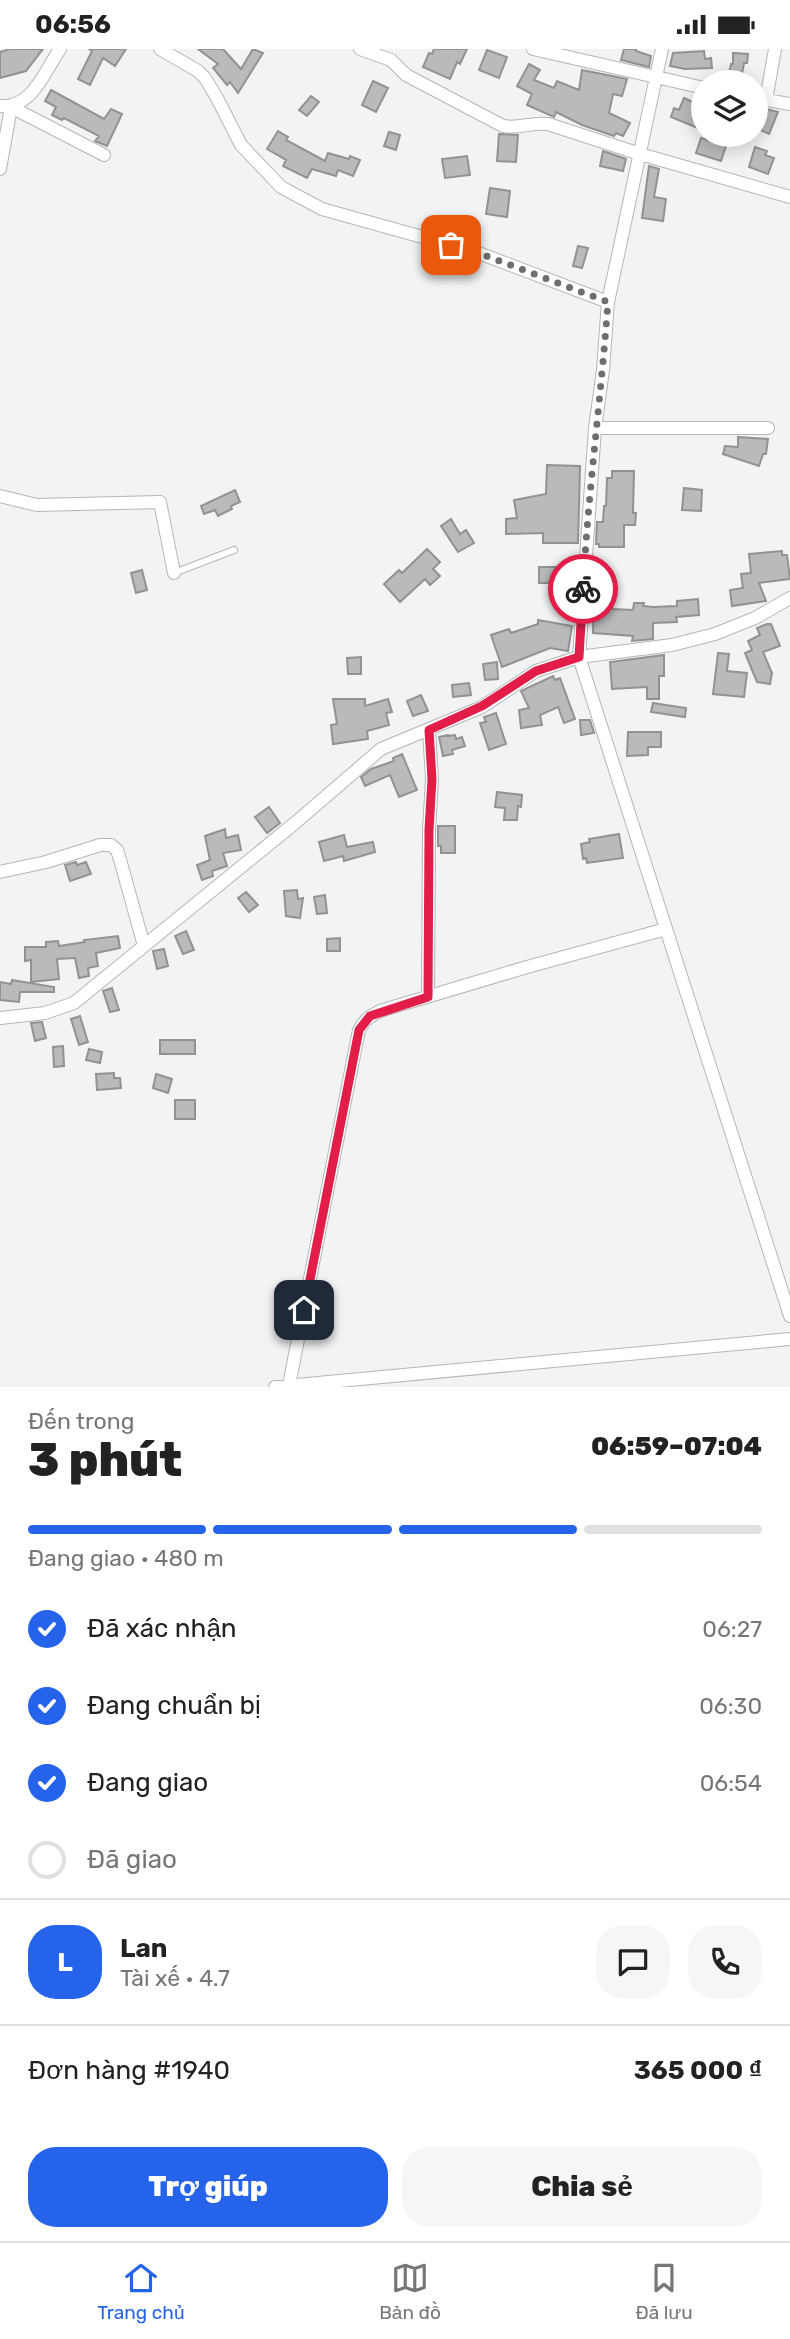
<!DOCTYPE html>
<html lang="vi">
<meta charset="utf-8">
<style>
:root{--surface:#fff;--page:#f6f6f6;--text:#222;--muted:#767676;--line:#e0e0e0;--accent:#2563eb}
body{margin:0;font-family:Rubik,sans-serif;background:var(--page);color:var(--text);height:100vh;display:flex;flex-direction:column;font-size:26px;white-space:nowrap}
*{box-sizing:border-box;margin:0}
p{font-size:23px;color:var(--muted)}
.icon{flex:none;width:38px;height:38px;fill:none;stroke:currentColor;stroke-width:2;stroke-linecap:round;stroke-linejoin:round}
.map{position:relative;height:1338px;overflow:hidden}
.details{display:flex;flex-direction:column;background:var(--surface);flex:1}
.details>*{flex:none}
.tools{position:absolute;left:691px;top:21px;display:grid;gap:14px}
.tools a{display:grid;place-items:center;width:77px;height:77px;border-radius:50%;background:var(--surface);box-shadow:0 4px 18px #0003;font-size:35px}
.pin{position:absolute;display:grid;place-items:center;width:60px;height:60px;color:#fff;margin:-30px;border-radius:14px;box-shadow:0 4px 10px #0006}
.courier{position:absolute;display:grid;place-items:center;width:70px;height:70px;margin:-35px;border:5px solid #e11d48;border-radius:50%;background:#fff;color:#222;box-shadow:0 2px 9px #0007}
.overview em{font-style:normal;font-weight:800}
.overview div{display:flex;flex-direction:column-reverse}
.overview{display:flex;align-items:center;justify-content:space-between;height:119px;padding:0 28px}
h1{font-size:46px;font-weight:800;line-height:52px}
.bar{display:grid;grid-template-columns:repeat(4,1fr);gap:10px 7px;align-content:center;height:84px;padding:0 28px}
.bar i{height:9px;border-radius:5px;background:var(--line)}
.bar .on{background:var(--accent)}
.bar p{grid-column:span 4}
.line{display:flex;align-items:center;gap:18px;padding:0 28px;border-top:2px solid var(--line)}
.line div{flex:1}
.round{display:grid;place-items:center;flex:none;width:74px;height:74px;border-radius:28px;background:var(--page)}
ol{padding:0 28px;list-style:none}
li{display:flex;align-items:center;gap:21px;height:77px}
li p{margin-inline-start:auto}
li .icon{padding:7px;border-radius:50%;background:var(--accent);color:#fff;stroke-width:4}
li:last-child{color:var(--muted)}
li i{width:38px;height:38px;border:4px solid var(--line);border-radius:50%}
.cta{display:flex;gap:14px;margin-top:auto;padding:14px 28px}
.cta a{flex:1;height:80px;border-radius:28px;background:var(--accent);color:#fff;font-size:28px;font-weight:800;line-height:80px;text-align:center}
.cta a+a{background:var(--page);color:var(--text)}
.status{display:flex;justify-content:space-between;align-items:center;height:49px;padding:0 35px;background:var(--surface);direction:ltr}
.status svg{height:19px;fill:currentColor}
.dock{display:flex;justify-content:space-around;align-items:center;height:98px;border-top:2px solid var(--line);background:var(--surface);font-size:19px;color:var(--muted)}
.dock a{display:grid;justify-items:center;gap:4px}
.dock .on{color:var(--accent)}
.map>svg:first-child{display:block}
.building{fill:#b9babb;stroke:#929294;stroke-width:2}
.lines{fill:none;stroke-linecap:round;stroke-linejoin:round}
.service-casing{stroke:#b5b6b7;stroke-width:8}
.minor-casing{stroke:#b5b6b7;stroke-width:14}
.service{stroke:#fff;stroke-width:6}
.minor{stroke:#fff;stroke-width:12}
.done{stroke:#6d6e6f;stroke-width:7;stroke-dasharray:0 12.6}
.route{stroke:#e11d48;stroke-width:9}
</style>
<div class="status"><b>06:56</b><svg viewBox="0 0 49 12"><path d="M0 12V9h3v3zM5 12V6h3v6zM10 12V3h3v9zM15 12V0h3v12zM26 1h20v11H26zM47 4h2v5h-2z"/></svg></div>
<div class="map">
<svg width="790" height="1338" viewBox="0 0 790 1338">
<rect width="100%" height="100%" fill="#f2f3f4"/>
<path class="building" d="M10,0H43L26,22L0,29V3Z
M89,0H126L115,17L103,9L90,36L78,30L92,2Z
M198,0H223L241,20L253,0L263,4L238,44L230,33L227,36L213,19L218,15Z
M434,0H467L460,15L457,13L450,30L423,18L429,4L432,5Z
M624,0H636V2L651,7L649,18L621,11Z
M487,1L507,8L499,29L479,21Z
M704,2L705,10L711,9L712,19L685,20L670,17L673,4Z
M733,4L748,5L747,14H744L741,31L728,28L731,15H733Z
M529,15L540,21L534,31L554,39L557,32L579,41L582,21L627,30L622,47L613,45L609,64L630,74L623,87L616,84L614,87L582,76L556,63L554,68L527,56L532,45L517,37Z
M373,32L388,39L376,63L362,56Z
M51,41L104,70L111,60L122,65L107,97L95,92L99,87L64,69L62,71L52,66L56,58L45,52Z
M311,47L319,53L307,67L299,61Z
M684,49L695,54L693,57L704,61V72L700,80L671,68L674,59L679,61Z
M758,58L778,63L769,85L756,79Z
M278,82L288,88L286,91L325,112L328,104L349,110L350,107L360,111L353,127L338,121L336,127L312,120L307,129L283,117L286,111L267,100Z
M389,83L400,86L396,101L384,97Z
M499,85L518,86L516,113L497,112Z
M701,89L726,97L721,112L696,104Z
M755,98L767,102L765,106L774,109L768,125L749,118Z
M603,102L626,110L623,122L600,117Z
M467,107L470,126L445,129L442,110Z
M649,117L659,120L654,148L666,150L663,172L642,169Z
M490,139L510,142L507,168L486,165Z
M578,197L588,199L582,219L573,217Z
M738,388L768,390L766,405H763L759,417L723,405L725,397L738,398Z
M547,416L580,417L578,494H543V484L506,485V470L517,469L514,451L546,445Z
M612,422H634L633,464H636L635,476H624V498H599V495H596L597,473H603L604,457H606L607,429H612Z
M684,439L702,441L701,462L682,461Z
M235,441L240,453L231,457L232,460L218,467L215,461L204,465L201,457Z
M451,470L460,485L466,481L474,494L458,503L441,477Z
M427,500L440,513L433,520L440,527L430,536L425,530L400,553L384,535L399,521L402,524Z
M782,502V506H787L790,530L759,534L766,552L732,557L730,541L743,539L741,525L751,524L749,505Z
M539,518H557L556,534H539Z
M142,521L147,541L136,544L131,524Z
M594,538L614,541L612,560L633,561L634,554H644L643,557L653,558L677,557V552L698,550L699,566L676,568L677,573L653,574V590L632,592L633,587L593,584Z
M538,571L572,577L568,602L550,599L502,618L491,586L509,580L511,584L538,575Z
M767,575H771L780,597L763,603L772,624L770,635L757,633L745,604L752,601L748,592L760,586L757,579Z
M718,604L729,605L727,622L747,624L744,648L713,645Z
M664,606V627H659V650H647V638L612,640L610,613Z
M361,608V625H348L347,609Z
M497,613L498,630L485,631L483,615Z
M553,627L555,631L560,629L575,670L564,674L558,658L540,666L542,676L521,679L519,661L529,659L521,642Z
M469,634L471,646L453,648L452,636Z
M421,646L428,662L413,667L407,652Z
M333,650H365V657L388,650L392,663L386,664L389,676L367,682L368,690L333,695L331,676L337,675Z
M653,654L686,659L685,668L651,663Z
M496,664L506,695L489,701L480,674L486,673L484,668Z
M580,671H590L594,684L581,686Z
M628,683H661V698H648V706L627,707Z
M448,686V687L455,686L456,690L462,688L465,697L452,701L453,705L443,707L439,688Z
M402,705L417,741L399,748L390,726L365,737L361,728L371,720L394,712L393,709Z
M497,743L522,746L521,758L518,757L517,771H504L505,759L495,758Z
M269,758L280,774L267,784L255,768Z
M438,777H455V804H441V797H438Z
M225,780L226,789L238,786L241,801L223,804L227,817L212,822L213,827L202,831L197,816L210,811L205,787Z
M619,785L623,809L587,814L586,809L583,810L581,795L590,793L589,790Z
M344,786L347,798L373,793L375,803L344,812L343,807L324,812L319,793Z
M76,813L77,816L86,813L91,825L70,832L65,816Z
M297,841L298,850L303,849L300,869L286,867L284,842Z
M246,843L258,856L249,863L238,849Z
M325,846L327,864L317,865L314,848Z
M186,882L194,901L183,905L175,887Z
M118,887L120,899L96,904L98,917L88,919L89,927L79,929L75,909L57,910L59,930L31,933V911L25,912V898H46V893L58,892L59,897L85,893L84,891Z
M340,889V902H327V890Z
M164,900L168,917L157,920L153,902Z
M12,931L54,938V943H20L19,953L0,951V933L11,935Z
M112,939L119,961L110,963L103,942Z
M80,967L88,993L79,996L71,970Z
M42,973L46,989L35,992L31,974Z
M160,991H195V1005H160Z
M63,997L64,1017L54,1018L53,998Z
M89,1000L102,1003L100,1014L86,1011Z
M114,1024V1029H120L121,1039L97,1041L96,1025Z
M156,1025L172,1030L168,1044L153,1039Z
M175,1051H195V1070H175Z"/>
<g class="lines">
<defs>
<path id="service" d="M174,524L234,501"/>
<path id="minor" d="M160,0L198,22L205,29L217,49L241,96L281,138L322,160L476,203L608,253
M360,0L391,11L406,26L503,77C519,80 532,73 548,75L640,105L790,148
M533,0L704,39
M662,0L608,253L603,321L595,379L579,608L790,1267
M756,49L790,55
M766,51L775,0
M0,57C32,60 45,22 60,0
M0,120L11,58L104,106
M595,379H768
M0,447L37,456L160,453L174,524
M0,823L46,813L100,796H111L117,801L121,814L144,897
M428,948L429,781L432,730L429,681
M0,969L45,964L74,954L295,774L381,700L482,658L536,622L579,608L672,596L715,585L755,569L790,549
M289,1336L359,981C365,970 371,966 383,961L527,918L666,880
M275,1338L790,1290"/>
</defs>
<use href="#service" class="service-casing"/>
<use href="#minor" class="minor-casing"/>
<use href="#service" class="service"/>
<use href="#minor" class="minor"/>
</g>
<g class="lines">
<path class="done" d="M451,196L476,203L608,253C601,349 588,444 583,540"/>
<path class="route" d="M304,1261L359,981L370,967L428,948L429,781L432,730L429,681L482,657L536,622L579,608L583,540"/>
</g>
</svg>
<div class="tools">
<a><svg class="icon" aria-label="layers" viewBox="0 0 24 24"><path d="M12 4l9 5-9 5-9-5zM3 14l9 5 9-5"/></svg></a>
</div>
<div class="pin" style="left:451px;top:196px;background:#ea580c"><svg class="icon" aria-label="bag" viewBox="0 0 24 24"><path d="M5 8h14l-1 12H6zM9 8a3 3 0 0 1 6 0"/></svg></div>
<div class="pin" style="left:304px;top:1261px;background:#1f2937"><svg class="icon" aria-label="home" viewBox="0 0 24 24"><path d="M3 11l9-7 9 7M6 9v11h12V9"/></svg></div>
<div class="courier" style="left:583px;top:540px"><svg class="icon" aria-label="bike" viewBox="0 0 24 24"><circle cx="6" cy="16" r="4"/><circle cx="18" cy="16" r="4"/><path d="M6 16l4-8h5l3 8M10 8l3 8H6M13 5h3"/></svg></div>
</div>
<section class="details">
<div class="overview"><div><h1>3 phút</h1><p>Đến trong</p></div><em>06:59–07:04</em></div>
<div class="bar"><i class="on"></i><i class="on"></i><i class="on"></i><i></i><p>Đang giao · 480 m</p></div>
<ol>
<li><svg class="icon" aria-label="check" viewBox="0 0 24 24"><path d="M5 12l5 5 9-10"/></svg>Đã xác nhận<p>06:27</p></li>
<li><svg class="icon" aria-label="check" viewBox="0 0 24 24"><path d="M5 12l5 5 9-10"/></svg>Đang chuẩn bị<p>06:30</p></li>
<li><svg class="icon" aria-label="check" viewBox="0 0 24 24"><path d="M5 12l5 5 9-10"/></svg>Đang giao<p>06:54</p></li>
<li><i></i>Đã giao</li>
</ol>
<div class="line" style="height:126px"><b class="round" style="background:var(--accent);color:#fff">L</b><div><b>Lan</b><p>Tài xế · 4.7</p></div><a class="round"><svg class="icon" aria-label="chat" viewBox="0 0 24 24"><path d="M4 5h16v11H9l-5 4z"/></svg></a><a class="round"><svg class="icon" aria-label="phone" viewBox="0 0 24 24"><path d="M5 4h4l2 5-3 2q2 4 5 5l2-3 5 2v4C11 20 4 13 5 4z"/></svg></a></div>
<div class="line" style="height:91px"><div>Đơn hàng #1940</div><b>365 000 ₫</b></div>
<div class="cta"><a>Trợ giúp</a><a>Chia sẻ</a></div>
</section>
<nav class="dock">
<a class="on"><svg class="icon" aria-label="home" viewBox="0 0 24 24"><path d="M3 11l9-7 9 7M6 9v11h12V9"/></svg>Trang chủ</a>
<a><svg class="icon" aria-label="map" viewBox="0 0 24 24"><path d="M3 6l6-2 6 2 6-2v14l-6 2-6-2-6 2zM9 4v14M15 6v14"/></svg>Bản đồ</a>
<a><svg class="icon" aria-label="saved" viewBox="0 0 24 24"><path d="M7 4h10v16l-5-4-5 4z"/></svg>Đã lưu</a>
</nav>
